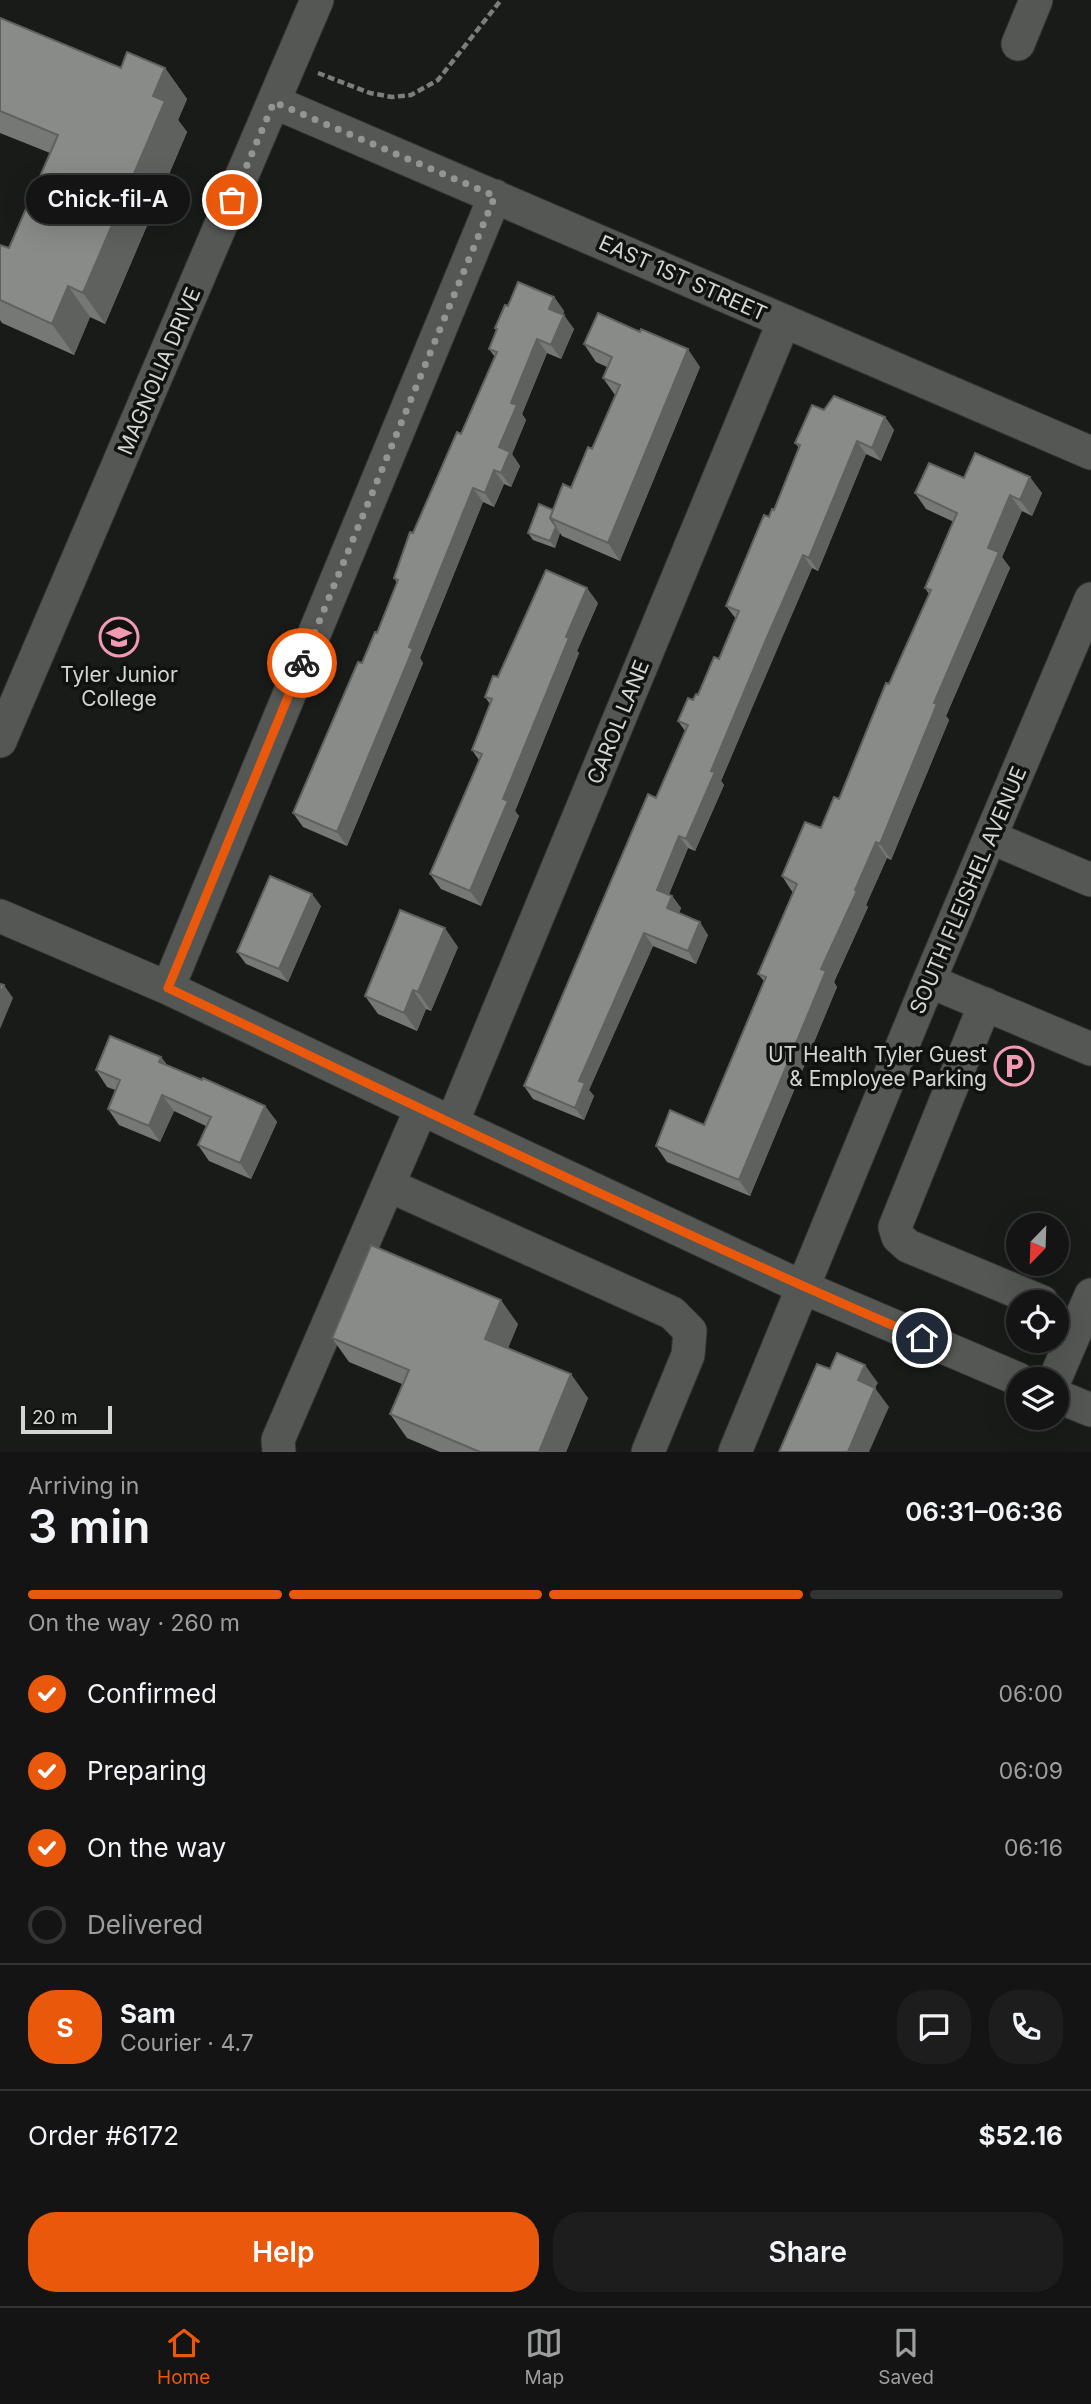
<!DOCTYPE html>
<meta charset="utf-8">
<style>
:root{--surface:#131413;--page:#1c1d1c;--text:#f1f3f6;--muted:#9d9ea0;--line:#323333;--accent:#ea580c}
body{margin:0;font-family:Inter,sans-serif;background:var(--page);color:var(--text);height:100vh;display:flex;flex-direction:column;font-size:26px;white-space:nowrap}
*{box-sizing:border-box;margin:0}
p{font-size:23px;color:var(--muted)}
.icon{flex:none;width:38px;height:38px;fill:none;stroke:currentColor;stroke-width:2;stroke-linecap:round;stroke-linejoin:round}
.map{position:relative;height:1452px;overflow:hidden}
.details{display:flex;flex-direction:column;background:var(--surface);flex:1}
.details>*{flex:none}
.needle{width:46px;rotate:203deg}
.buttons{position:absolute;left:1006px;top:1213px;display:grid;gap:14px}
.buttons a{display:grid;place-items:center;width:63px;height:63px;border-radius:50%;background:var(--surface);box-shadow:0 7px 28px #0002,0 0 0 2px var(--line);font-size:35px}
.scale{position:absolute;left:21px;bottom:18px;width:91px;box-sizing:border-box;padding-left:7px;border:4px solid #d4d6d4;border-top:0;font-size:19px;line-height:24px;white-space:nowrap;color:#d4d6d4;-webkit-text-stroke:5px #101210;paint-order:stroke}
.pin{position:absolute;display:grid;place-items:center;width:60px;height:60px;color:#fff;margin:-30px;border:4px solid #fff;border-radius:50%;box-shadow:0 2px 7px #0007}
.courier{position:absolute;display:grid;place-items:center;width:70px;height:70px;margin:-35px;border:5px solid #ea580c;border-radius:50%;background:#fff;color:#222;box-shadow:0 2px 9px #0007}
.bubble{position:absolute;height:49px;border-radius:24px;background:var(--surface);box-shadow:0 7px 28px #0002,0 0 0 2px var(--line);font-size:23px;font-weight:600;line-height:49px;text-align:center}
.head em{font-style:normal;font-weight:600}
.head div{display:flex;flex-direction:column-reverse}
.head{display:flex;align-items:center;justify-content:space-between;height:119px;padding:0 28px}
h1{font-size:46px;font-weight:600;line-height:52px}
.bar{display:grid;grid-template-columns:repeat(4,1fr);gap:10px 7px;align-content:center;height:84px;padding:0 28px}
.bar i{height:9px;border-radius:5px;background:var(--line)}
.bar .active{background:var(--accent)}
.bar p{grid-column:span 4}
.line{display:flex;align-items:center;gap:18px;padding:0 28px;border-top:2px solid var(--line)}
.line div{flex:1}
.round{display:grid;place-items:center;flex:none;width:74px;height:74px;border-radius:28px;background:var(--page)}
ol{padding:0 28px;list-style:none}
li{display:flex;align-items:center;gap:21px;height:77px}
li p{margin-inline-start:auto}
li .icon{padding:7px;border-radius:50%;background:var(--accent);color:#fff;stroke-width:4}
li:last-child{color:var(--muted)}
li i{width:38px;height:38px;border:4px solid var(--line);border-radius:50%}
.primary-button{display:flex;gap:14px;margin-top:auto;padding:14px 28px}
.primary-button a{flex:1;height:80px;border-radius:28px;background:var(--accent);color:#fff;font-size:28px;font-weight:600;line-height:80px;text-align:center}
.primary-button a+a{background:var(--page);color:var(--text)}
.dock{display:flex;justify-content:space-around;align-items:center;height:98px;border-top:2px solid var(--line);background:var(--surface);font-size:19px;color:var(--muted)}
.dock a{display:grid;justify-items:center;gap:4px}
.dock .active{color:var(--accent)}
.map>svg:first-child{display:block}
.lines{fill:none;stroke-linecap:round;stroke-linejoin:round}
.minor-casing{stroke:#333433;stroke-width:35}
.path{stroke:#7c7e7c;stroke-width:4.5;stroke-dasharray:7 3.5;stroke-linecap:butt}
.minor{stroke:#545753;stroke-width:33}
.wall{fill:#757875}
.shaded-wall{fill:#5f615f}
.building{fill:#888b88;stroke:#5f615f;stroke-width:2}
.done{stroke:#939593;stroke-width:7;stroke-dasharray:0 12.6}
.route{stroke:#ea580c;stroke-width:9}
.labels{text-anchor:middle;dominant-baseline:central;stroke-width:7;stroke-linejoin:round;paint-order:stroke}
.street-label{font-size:21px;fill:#d4d6d4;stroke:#101210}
.poi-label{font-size:21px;fill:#d4d6d4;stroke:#101210}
</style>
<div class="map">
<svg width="1091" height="1452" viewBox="0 0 1091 1452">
<rect width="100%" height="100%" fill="#191b19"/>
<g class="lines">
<defs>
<path id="minor" d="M1018,44L1036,0
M274,102L1091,453
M0,741L317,0
M990,837L1091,880
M0,916L168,988L452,1123L802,1287L1018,1379
M929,981L1091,1049
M168,988L495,196
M985,1004L895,1227L898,1237L908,1246L1042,1302
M452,1123L784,321
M388,1185L672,1313L690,1331L688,1355L648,1452
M1055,1379L1091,1295
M1057,1396L1091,1410
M279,1452L278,1440L421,1109
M735,1452L929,981L1091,599"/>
</defs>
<use href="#minor" class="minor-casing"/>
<path class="path" d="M318,73L370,93L392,97L411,95L438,80L501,0"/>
<use href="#minor" class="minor"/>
</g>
<path class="wall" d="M0,18L121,68H165L187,99L178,120L187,132L105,324L90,317L74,355L2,323L0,320V245L9,248L50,153L0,133Z
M554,297L564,311L563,315L574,329L561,359L547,353L522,414L526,420L512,454L520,466L511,487L504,484L494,507L483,502L420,658L423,663L347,846L303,827L293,813L362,663L377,633L397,583L394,578L413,533L461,434L495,357L489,349L496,330L495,328Z
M584,344L700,367L620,561L562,536L560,533L555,548L533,540L528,533L553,510L571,488L592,449L615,395L603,378L607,367L596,362Z
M824,410L885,417L894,430L881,461L866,454L818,571L812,568L774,654L721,781L724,785L695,851L688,848L669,894L672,896L681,908L679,913L708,935L696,964L653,946L589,1090L594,1096L584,1120L533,1099L524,1086L656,798L685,731L678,721L698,695L719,659L736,619L726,606L769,517L774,510L799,448L795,443Z
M964,478L1042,493L1032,516L1022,511L1002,557L1010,568L946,716L949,720L891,860L887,858L866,905L868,907L834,982L837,987L750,1196L667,1162L656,1146L704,1125L764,981L758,974L793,893L782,876L821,828L839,799L929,594L925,588L954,522L926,509L915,493Z
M598,603L577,651L579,653L515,811L519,816L481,906L441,889L430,874L479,760L472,750L490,704L485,697L498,677Z
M321,906L288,982L246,964L237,952Z
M458,947L431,1011L426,1009L417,1031L378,1014L365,996Z
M161,1057L168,1066L265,1106L277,1122L251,1179L209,1161L198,1145L206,1126L174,1111L160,1142L119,1125L108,1109L115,1090L107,1087L96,1070Z
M518,1324L508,1348L588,1398L566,1452H440L407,1438L390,1414L402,1384L349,1362L332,1338Z"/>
<path class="shaded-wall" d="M165,68L187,99L178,120L187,132L105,324L83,293L153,96Z
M68,286L90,317L74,355L52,324Z
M554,297L564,311L559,323L549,309Z
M564,315L574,329L561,359L551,345Z
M537,339L547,353L522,414L526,420L512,454L520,466L511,487L501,473L499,447L511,403Z
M688,349L700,367L620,561L608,543Z
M885,417L894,430L881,461L872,448Z
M857,441L866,454L818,571L809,558Z
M494,470L504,484L494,507L485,493Z
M1030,477L1042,493L1032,516L1020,500Z
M473,488L483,502L420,658L423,663L347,846L337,832L409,647Z
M1010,495L1022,511L1002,557L1010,568L946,716L949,720L891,860L880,844L934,703L988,548Z
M556,527L560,533L555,548L550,541Z
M803,555L812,568L721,781L724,785L695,851L686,839L711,771Z
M587,588L598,603L577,651L579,653L515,811L519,816L481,906L470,891L503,799L566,637Z
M679,836L688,848L666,902L657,890Z
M876,842L887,858L866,905L868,907L834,982L837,987L750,1196L739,1180L821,969Z
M312,894L321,906L288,982L279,969Z
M672,896L681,908L676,921L667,908Z
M700,922L708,935L696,964L688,951Z
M445,928L458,947L431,1011L418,992Z
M644,933L653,946L589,1090L594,1096L584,1120L575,1108L579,1081Z
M4,985L13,998L0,1029V995Z
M413,990L426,1009L417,1031L404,1013Z
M161,1057L173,1073L159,1062Z
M162,1095L174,1111L160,1142L149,1126Z
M265,1106L277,1122L251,1179L240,1163Z
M501,1300L518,1324L502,1363L485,1339Z
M865,1365L878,1383L875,1388L889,1407L869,1452H848L858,1380Z
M571,1374L588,1398L566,1452H539Z"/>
<path class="building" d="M0,18L121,68L127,52L165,68L153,96L165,101L83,293L68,286L52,324L0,300V245L9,248L58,135L0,111Z
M518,282L554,297L549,309L564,315L551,345L537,339L511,403L517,405L499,447L510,452L501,473L494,470L485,493L473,488L409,647L413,649L337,832L293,813L358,662L362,663L375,632L377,633L398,580L394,578L410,532L413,533L457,432L461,434L497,352L489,349L497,329L495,328L505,305L508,306Z
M598,313L640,332L641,329L688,349L608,543L550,518L563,484L571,488L588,447L592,449L620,385L603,378L612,357L584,344Z
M834,396L885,417L872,448L857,441L809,558L803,555L765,642L711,771L715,772L686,839L679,836L657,890L672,896L667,908L700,922L688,951L644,933L579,1081L585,1083L575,1108L524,1086L648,794L656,798L688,725L678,721L688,698L693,700L696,694L698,695L714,657L719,659L739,611L726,606L764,515L769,517L772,509L774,510L800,445L795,443L812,405L824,410Z
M975,453L1030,477L1020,500L1010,495L988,548L999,552L934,703L937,704L880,844L876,842L855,890L857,891L821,969L826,971L739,1180L656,1146L670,1110L704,1125L766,977L758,974L797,884L782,876L805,822L821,828L834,797L839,799L886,683L889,684L931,590L925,588L957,513L915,493L929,463L964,478Z
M539,504L553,510L550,518L556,527L550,541L528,533Z
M546,570L587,588L566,637L569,638L503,799L508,801L470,891L430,874L482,754L472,750L492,699L485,697L493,676L498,677Z
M270,876L312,894L279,969L237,952Z
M400,910L445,928L418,992L413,990L404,1013L365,996Z
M0,984L4,985L0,995Z
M110,1036L161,1057L159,1062L202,1080L203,1078L265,1106L240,1163L198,1145L211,1117L162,1095L149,1126L108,1109L120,1080L96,1070Z
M371,1245L501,1300L485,1339L571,1374L539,1452H480L390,1414L409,1370L332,1338Z
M837,1353L865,1365L858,1380L875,1388L848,1452H779L817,1364L830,1369Z"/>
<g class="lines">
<path class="done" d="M232,200L274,102L495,196L302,663"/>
<path class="route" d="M302,663L168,988C418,1107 668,1229 922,1338"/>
</g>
<defs>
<symbol id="university-ring" viewBox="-11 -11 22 22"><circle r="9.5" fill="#101210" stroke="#f19ab2" stroke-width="1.5"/><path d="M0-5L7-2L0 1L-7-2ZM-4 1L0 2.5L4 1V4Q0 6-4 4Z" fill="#f19ab2"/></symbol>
<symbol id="parking-ring" viewBox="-11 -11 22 22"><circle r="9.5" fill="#101210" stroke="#f19ab2" stroke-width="1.5"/><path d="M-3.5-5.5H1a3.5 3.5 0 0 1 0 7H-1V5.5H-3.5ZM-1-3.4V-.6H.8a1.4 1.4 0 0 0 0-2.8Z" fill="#f19ab2"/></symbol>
</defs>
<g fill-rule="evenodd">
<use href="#university-ring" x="97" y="615" width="44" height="44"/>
<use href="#parking-ring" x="992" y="1044" width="44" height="44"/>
</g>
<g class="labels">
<g class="street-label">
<text transform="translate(683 278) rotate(24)">EAST 1ST STREET</text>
<text transform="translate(159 371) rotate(-67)">MAGNOLIA DRIVE</text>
<text transform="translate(618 722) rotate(-68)">CAROL LANE</text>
<text transform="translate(968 890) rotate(-67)">SOUTH FLEISHEL AVENUE</text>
</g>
<g class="poi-label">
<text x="119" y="674">Tyler Junior<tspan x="119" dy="24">College</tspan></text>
<text x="987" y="1054" text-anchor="end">UT Health Tyler Guest<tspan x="987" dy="24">&amp; Employee Parking</tspan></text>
</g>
</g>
</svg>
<div class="buttons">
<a><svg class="needle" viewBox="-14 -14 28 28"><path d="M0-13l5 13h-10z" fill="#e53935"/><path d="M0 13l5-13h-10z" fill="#9d9ea0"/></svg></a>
<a><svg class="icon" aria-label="locate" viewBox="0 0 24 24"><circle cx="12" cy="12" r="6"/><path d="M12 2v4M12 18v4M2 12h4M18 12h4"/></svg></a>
<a><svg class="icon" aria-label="layers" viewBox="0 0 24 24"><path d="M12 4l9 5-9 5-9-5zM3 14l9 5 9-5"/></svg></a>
</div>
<div class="scale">20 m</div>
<div class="pin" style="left:232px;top:200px;background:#ea580c"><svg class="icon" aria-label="bag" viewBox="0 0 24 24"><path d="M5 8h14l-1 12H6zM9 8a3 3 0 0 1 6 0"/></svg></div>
<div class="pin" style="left:922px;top:1338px;background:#1f2937"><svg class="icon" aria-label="home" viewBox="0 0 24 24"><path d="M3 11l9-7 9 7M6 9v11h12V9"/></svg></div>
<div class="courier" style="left:302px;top:663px"><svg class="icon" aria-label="bike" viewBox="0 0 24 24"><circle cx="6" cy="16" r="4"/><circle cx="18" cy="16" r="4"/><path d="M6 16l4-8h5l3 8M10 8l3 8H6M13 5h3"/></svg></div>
<div class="bubble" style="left:26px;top:175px;width:164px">Chick-fil-A</div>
</div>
<section class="details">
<div class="head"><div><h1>3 min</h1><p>Arriving in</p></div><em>06:31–06:36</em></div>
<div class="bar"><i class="active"></i><i class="active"></i><i class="active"></i><i></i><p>On the way · 260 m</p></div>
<ol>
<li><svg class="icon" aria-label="check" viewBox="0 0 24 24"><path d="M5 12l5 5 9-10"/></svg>Confirmed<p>06:00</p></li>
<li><svg class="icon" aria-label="check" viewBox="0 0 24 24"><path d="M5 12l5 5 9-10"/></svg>Preparing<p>06:09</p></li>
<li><svg class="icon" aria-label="check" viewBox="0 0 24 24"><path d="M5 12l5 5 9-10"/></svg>On the way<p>06:16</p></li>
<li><i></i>Delivered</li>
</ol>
<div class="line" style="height:126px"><b class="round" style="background:var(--accent);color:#fff">S</b><div><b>Sam</b><p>Courier · 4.7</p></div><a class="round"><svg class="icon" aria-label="chat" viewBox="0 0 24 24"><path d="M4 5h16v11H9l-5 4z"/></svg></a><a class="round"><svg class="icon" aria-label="phone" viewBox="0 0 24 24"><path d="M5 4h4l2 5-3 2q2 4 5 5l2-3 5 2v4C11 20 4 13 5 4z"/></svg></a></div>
<div class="line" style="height:91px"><div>Order #6172</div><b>$52.16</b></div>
<div class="primary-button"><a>Help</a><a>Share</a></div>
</section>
<nav class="dock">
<a class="active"><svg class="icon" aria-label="home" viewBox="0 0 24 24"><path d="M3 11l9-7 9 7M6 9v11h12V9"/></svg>Home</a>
<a><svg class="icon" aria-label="map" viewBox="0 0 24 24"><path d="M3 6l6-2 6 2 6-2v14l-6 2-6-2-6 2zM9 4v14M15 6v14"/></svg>Map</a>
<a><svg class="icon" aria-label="saved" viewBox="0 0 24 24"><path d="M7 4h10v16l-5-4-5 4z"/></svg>Saved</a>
</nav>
